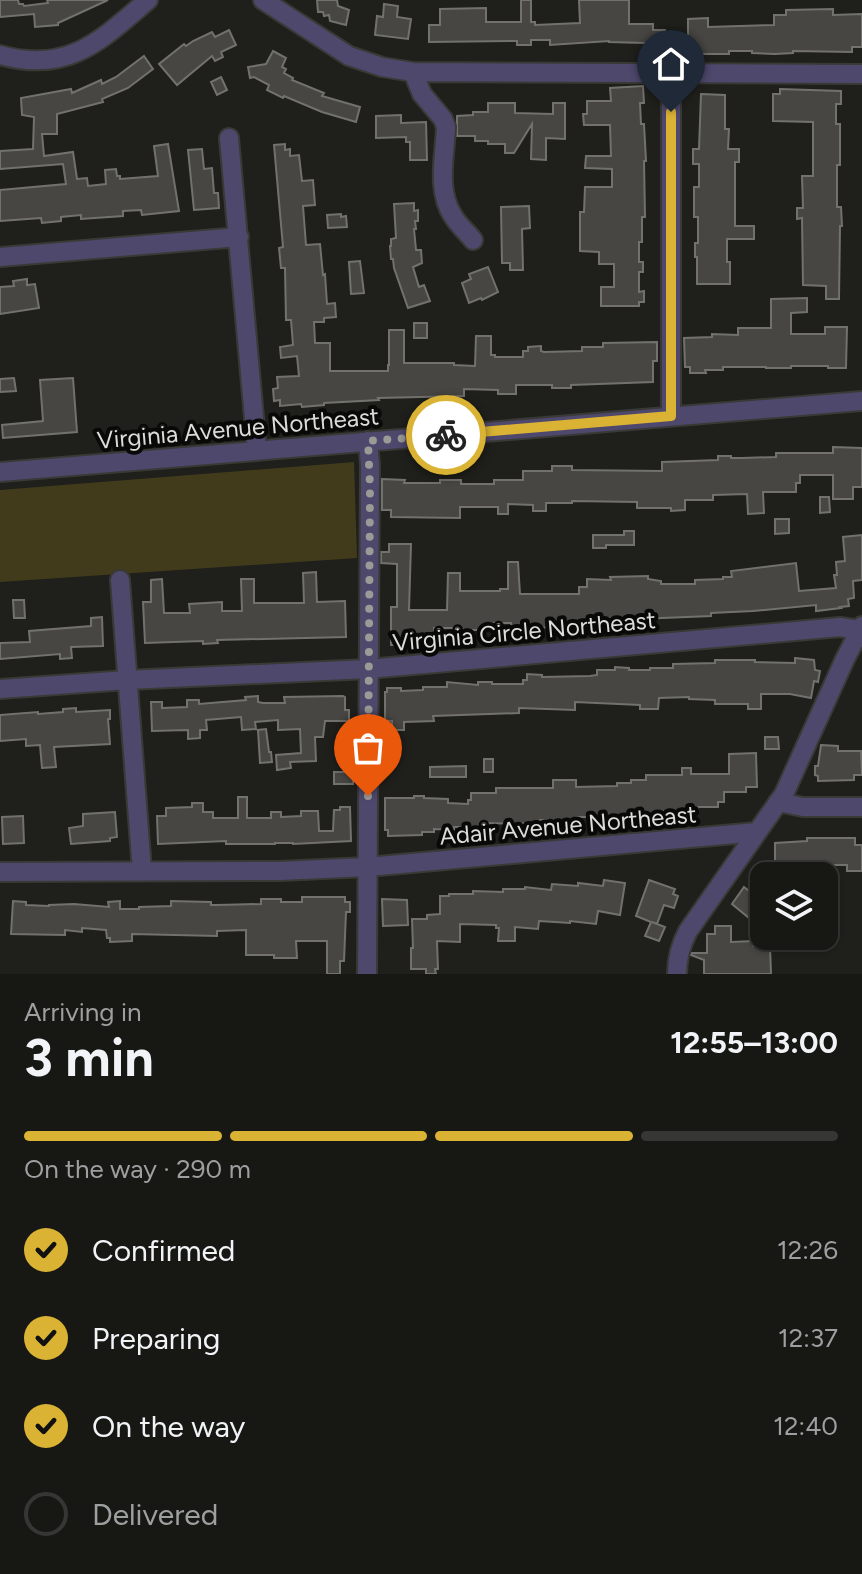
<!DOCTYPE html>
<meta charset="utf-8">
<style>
:root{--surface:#171714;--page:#242422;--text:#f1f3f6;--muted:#9e9fa0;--line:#363634;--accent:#dab334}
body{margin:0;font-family:Figtree,sans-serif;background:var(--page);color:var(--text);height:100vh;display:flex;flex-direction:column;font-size:30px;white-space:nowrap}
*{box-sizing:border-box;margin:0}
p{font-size:26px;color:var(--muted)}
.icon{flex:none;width:44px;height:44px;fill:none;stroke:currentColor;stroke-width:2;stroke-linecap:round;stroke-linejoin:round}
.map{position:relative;height:974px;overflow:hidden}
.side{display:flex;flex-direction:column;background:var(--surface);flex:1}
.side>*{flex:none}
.fabs{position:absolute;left:750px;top:862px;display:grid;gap:16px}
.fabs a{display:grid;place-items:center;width:88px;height:88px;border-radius:16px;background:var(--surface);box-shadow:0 2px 6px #0004,0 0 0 2px var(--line);font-size:40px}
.pin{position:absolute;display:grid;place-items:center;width:68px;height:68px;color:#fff;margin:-82px -34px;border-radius:50% 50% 50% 0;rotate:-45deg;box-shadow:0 0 8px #0007}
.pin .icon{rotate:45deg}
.courier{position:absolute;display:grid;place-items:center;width:80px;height:80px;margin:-40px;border:6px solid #dab334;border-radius:50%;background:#fff;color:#222;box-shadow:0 2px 10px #0007}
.overview em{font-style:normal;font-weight:700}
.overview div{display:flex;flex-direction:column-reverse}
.overview{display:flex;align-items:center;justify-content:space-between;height:136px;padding:0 24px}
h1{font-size:52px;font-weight:700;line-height:60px}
.bar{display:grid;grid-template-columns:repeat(4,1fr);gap:12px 8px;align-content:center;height:96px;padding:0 24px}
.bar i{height:10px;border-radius:6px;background:var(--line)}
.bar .active{background:var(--accent)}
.bar p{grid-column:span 4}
ol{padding:0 24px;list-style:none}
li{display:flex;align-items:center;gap:24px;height:88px}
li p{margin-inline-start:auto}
li .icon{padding:8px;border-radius:50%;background:var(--accent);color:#111;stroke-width:4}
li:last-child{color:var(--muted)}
li i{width:44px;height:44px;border:4px solid var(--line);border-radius:50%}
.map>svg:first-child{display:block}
.green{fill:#413b1c}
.building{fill:#474642;stroke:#72716d;stroke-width:2}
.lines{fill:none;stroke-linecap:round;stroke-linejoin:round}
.minor-casing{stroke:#393936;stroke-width:22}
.minor{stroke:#4f486d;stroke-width:18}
.done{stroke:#9a9a97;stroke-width:8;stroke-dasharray:0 14.4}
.route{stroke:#dab334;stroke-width:10}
.labels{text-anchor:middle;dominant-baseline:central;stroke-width:8;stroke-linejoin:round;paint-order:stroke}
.street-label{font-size:24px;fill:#dcdcda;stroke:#090907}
</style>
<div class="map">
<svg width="862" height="974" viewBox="0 0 862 974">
<rect width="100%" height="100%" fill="#1f1f1b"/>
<path class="green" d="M354,462L357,558L0,582V490Z"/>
<path class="building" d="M0,0H18L19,4H23L24,6L48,3L47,0H108L58,23V25L35,27L34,14L0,17Z
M317,0H337L338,6L349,10L346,25L330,21L329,15L324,16L323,12H318Z
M521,0H531V22H535V25L580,23L579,0H629V24H653V30H665L666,48L645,50V43L609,42V41L550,45V40H531V45H517V41L429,42V25H440V9L486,8V22H521Z
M384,4L398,6L397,17L411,19L408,39L375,35L377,16L383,17Z
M833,9V15L862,14V47H852V52L793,51V53L775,54L752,53V51H729V54H688V19L708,18V27L774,25V15H786V10Z
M229,30L236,45L221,52L223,57L215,61L212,56L177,85L159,64L184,44L186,46L193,41L212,32L215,37Z
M273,51L286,58L282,67L286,69L284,73L293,78L292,80L324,93L322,96L360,107L356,122L322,112L284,96L283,98L267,90L269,85L254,77L250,78L248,67L266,64Z
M144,56L153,69L128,88L102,99L103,102L57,114V134H42L44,156L73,152L77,179L87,178L88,186L106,184L105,170L116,169L117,176H120V179L158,176L154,146L168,144L179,211L142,215L141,210L123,211V216L81,219V215L61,217V221L42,223L41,218L0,221V190L66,184L63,164L0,169V151L33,149L34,117L22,115L21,98L71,89L72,93L101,80L102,84L116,77Z
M221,77L227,90L217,95L211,82Z
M643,86L644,103H640L641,124H644L646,161H644L645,217H642V242H639V262H643V272H639V292L644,291V302H639V306H601V287H614V264H599V252L580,251V212H584L585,187H612V169L585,168L586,156H611L610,125H584L583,114H587V101H611L610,88Z
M780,89L841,91V104H836V124H840V165H837V207H841L842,226H840L839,299H826V286L803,285L802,218L797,219V208H803L802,176H813V122L773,121V94H780Z
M701,94L725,95V129H729L728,149H739V162H735V226H754V239H727V262H730V284H697V257H695V243H698V217H694V187H699V164H693V149H699Z
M488,103H515V113L553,114V103H565V139L546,138V160L531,159L532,124L514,153H505V144H488V141H475V136H457V116L473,115V112H488Z
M401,115V123L426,122L427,160H410V142H406V137L376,138V116Z
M285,144V150L290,149V156L299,155L302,181L313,180L315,205L303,206L306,245L320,244L323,275L325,274L327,304L335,303L336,317L324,318V322H314L315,343H330V371H388V365H389V330H404V363H454V365L475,366L476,336H491V355H495V357H523V351H528V347L541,346V351L544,352L582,351V347H603V343L657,342V361H653V382L571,385V388H552V385H516V394H498V390L464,389V396L378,398L379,400L324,403V405L302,407L301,404L280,406V400L274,401L273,389L278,388L277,377L299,376L297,356L281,358L280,347L293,345L291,320H286L285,268H281L279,248L283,247L274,145Z
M202,149L204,169L212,168L214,193H218L219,208L194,210L188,150Z
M414,203V211L418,210V221H415L416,229H414L416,250H421L422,263L413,267L419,287L424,285L430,301L408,308L394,268L393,259H391L390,246H391V239L396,238L394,204Z
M529,206L530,228L522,229L523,270H510V263H502L501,207Z
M341,214V217L346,216L347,227L328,228L327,215Z
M360,261L364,293L351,294L349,262Z
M488,267L498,292L482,300L481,298L469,303L462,283L471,279L469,274Z
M27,279V285L35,284L39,308L0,314V287L14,286L13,281Z
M807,298V312L791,313V334H825V327H847L846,368H828V366H791V368H766V367H723V370H705L706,373H690V367H685L684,338L712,337V334L738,335V328H771V299Z
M414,323H427V338H414Z
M14,378L16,391L0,392V379Z
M73,378L77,432L3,438L2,425L43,421L40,380Z
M833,447L862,448V487H853V499H833V475H800V483H796V492H763L764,513L748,514L747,494L713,495V500H685V510L671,511V508H637V502L572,501V503H546V511H533V505L508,504V514H498V507H460V518L391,517V510H382V479L405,480L404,483H440V480H461V484H494V480H523V471H552V466H572V470L662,471V462L718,460V456H731V458H742L776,457V453H833Z
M820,497H829L830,512L820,513Z
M775,519H789V533L775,534Z
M624,531H634V545H606V548H593V535H624Z
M862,535V580L853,581L854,598L848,599L849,606L840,607L841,608L816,611V605L753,611L711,613V616L662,618L631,620V622H615V618H596L595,625H574V627L511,628V623H490V630H464V633H455V628H434V632H428V638H408V645H391V607H397V564L381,563V552H389V544H411L409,610H447L448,573H460V591H500V589H508V562H518L520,594H579V587H587V579L611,580L610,577L648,576V579L661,581V584H695V580L723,579V577H732L731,571L796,563L799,591L836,588L834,575H837L836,562L845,561L843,537Z
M316,572L317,602L345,601L346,637L217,640L218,643L203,644V641L145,643L143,602H151V580L162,579L164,613H190L189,604L222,602V611H242L241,579H254V603H304L303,573Z
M13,600H24L25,618H14Z
M102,617L103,646L71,647L72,658L60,659V654L0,659V643L30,642L29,631L91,626V618Z
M795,658L814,660L815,670L820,671L818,682L814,681L811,698L790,694H761V709H748V704H715V700L689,699V697L659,698L658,709H640V705L575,702V710L519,708V713L433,716L434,721L404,722V730H392V721H385V692H387V688H401V691L423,690V687H447V682L478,685V682H492V684H523V680H527V674L542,675V677L590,676L597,675V670H615V667L629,668V670H650V668H673V664L715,663V660H755V662L795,663Z
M258,696V702L263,703H285L284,697L343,696L345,697V710H349V721H325L323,737H315L316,761L290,762L291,768L277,770L276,755L301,753L300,729L278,730V720L255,722L256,729L242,730L241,717L206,720L207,730H200V738L188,739V730L152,731L151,702H162V708L187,707V700H199V704L246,700L245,697Z
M76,708V712L110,710V719H108L110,744L54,747L56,767L42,768L40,745L26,746V739L0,741V715L38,712V714L63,712V709Z
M266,729L269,752H271L272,762L260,763L258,730Z
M765,737H778L779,749H765Z
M821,745L838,746V751H861L862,775H854V780L818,781V776L815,775V766H818Z
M756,753L757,787H746V792H724V802H718V807H698V809H694V812L664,811V813L629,814V817H576V820H540V822L516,824L489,823V827H454V830L434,829V832H422V835L388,836V830H385V798H414V796H424V798L448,799V803L468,804V800H471V793H496V788H553V780H576V787L617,786V783H631V780H646V775H682V768H691V774H729V754Z
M484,759H493V772H484Z
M466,766V777H430V767Z
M334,772H353V784H334Z
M238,797H247V818H271V812H281V817L301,816V811H318L319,831H333L334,810H340V807H350L351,841L293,844V843H275V844H226V841L158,844L157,816H166V808L192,807V803H203V812H213V818H238Z
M115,812L117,837L110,838V841L71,844L69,828L83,826V814Z
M23,816L24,843L3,844L2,817Z
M807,838H855V845H862V871H847V865H827V872L807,873L805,872V864L775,865V843L807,841Z
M604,880L625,883L620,915L598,911L596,924L570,921V923L539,921L538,929L515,927V941H498L499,928H496V925L460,924V942L437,941L438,969H435L436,974H426V969H411V948H413L412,919H427V915L440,914V896H449V894H473V891L503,892V889H525V887L551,890L552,884L578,886V883L603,886Z
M649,880L675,889L673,894L678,896L674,908L664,905L657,924L652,922L665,927L659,941L645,936L651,922L636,916Z
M744,887L763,902L760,906L763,908L755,918L751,915L749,918L732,904Z
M302,897H345V902H350V912H346L344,961H340V974H327V941H296L297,958H274V955H246V930L217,931V936L132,934V941L110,942V938H107L106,930L82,928V932L65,930V935L11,934L13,901L26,902V905L49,906V905L74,904L109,907L108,902L120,901V909H139V907L171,906V901L211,902V905H217L261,904V899H281V902H302Z
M382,899L407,900L408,925L383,926Z
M715,926H731V942L753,941V946H770L771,974H704V960L691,955L692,953H707V934H715Z"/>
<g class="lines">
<defs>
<path id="minor" d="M263,0L349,56L382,67L413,72L862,74
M0,55C68,74 100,41 148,0
M413,72L422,94L443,119L446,127C445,155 436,190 453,216C458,225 467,232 473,240
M671,73V416
M229,138L257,451
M0,257L239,237
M0,472L862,401
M120,580L142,871
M0,689L127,680L368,669L840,627L860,630
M778,802L803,807H862
M0,872L279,871L367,867L757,832
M367,974L370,465L368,441
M677,974C677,958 680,946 688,931L784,794L845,659L862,626"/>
</defs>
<use href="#minor" class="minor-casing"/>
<use href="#minor" class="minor"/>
</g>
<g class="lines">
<path class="done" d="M368,796L370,487L368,441L446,435"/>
<path class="route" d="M446,435L671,416V112"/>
</g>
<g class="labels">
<g class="street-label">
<text transform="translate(238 428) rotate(-5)">Virginia Avenue Northeast</text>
<text transform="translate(524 631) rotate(-5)">Virginia Circle Northeast</text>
<text transform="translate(568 825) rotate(-5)">Adair Avenue Northeast</text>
</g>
</g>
</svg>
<div class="fabs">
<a><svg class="icon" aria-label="layers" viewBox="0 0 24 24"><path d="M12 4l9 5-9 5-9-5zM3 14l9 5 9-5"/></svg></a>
</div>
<div class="pin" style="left:368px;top:796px;background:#ea580c"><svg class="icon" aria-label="bag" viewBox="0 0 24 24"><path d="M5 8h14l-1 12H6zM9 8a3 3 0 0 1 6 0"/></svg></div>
<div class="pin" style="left:671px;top:112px;background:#1f2937"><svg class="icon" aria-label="home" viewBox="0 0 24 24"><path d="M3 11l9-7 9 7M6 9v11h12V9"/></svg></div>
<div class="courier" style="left:446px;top:435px"><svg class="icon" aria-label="bike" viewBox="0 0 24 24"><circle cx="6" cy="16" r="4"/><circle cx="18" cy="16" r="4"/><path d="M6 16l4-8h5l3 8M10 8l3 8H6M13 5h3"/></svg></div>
</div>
<section class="side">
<div class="overview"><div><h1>3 min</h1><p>Arriving in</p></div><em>12:55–13:00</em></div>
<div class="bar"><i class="active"></i><i class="active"></i><i class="active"></i><i></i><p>On the way · 290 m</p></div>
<ol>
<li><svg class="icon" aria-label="check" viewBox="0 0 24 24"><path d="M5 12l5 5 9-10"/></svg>Confirmed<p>12:26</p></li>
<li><svg class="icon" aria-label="check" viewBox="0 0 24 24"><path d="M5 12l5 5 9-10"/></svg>Preparing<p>12:37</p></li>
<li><svg class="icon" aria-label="check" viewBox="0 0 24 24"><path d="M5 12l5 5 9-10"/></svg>On the way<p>12:40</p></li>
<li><i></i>Delivered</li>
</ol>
</section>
